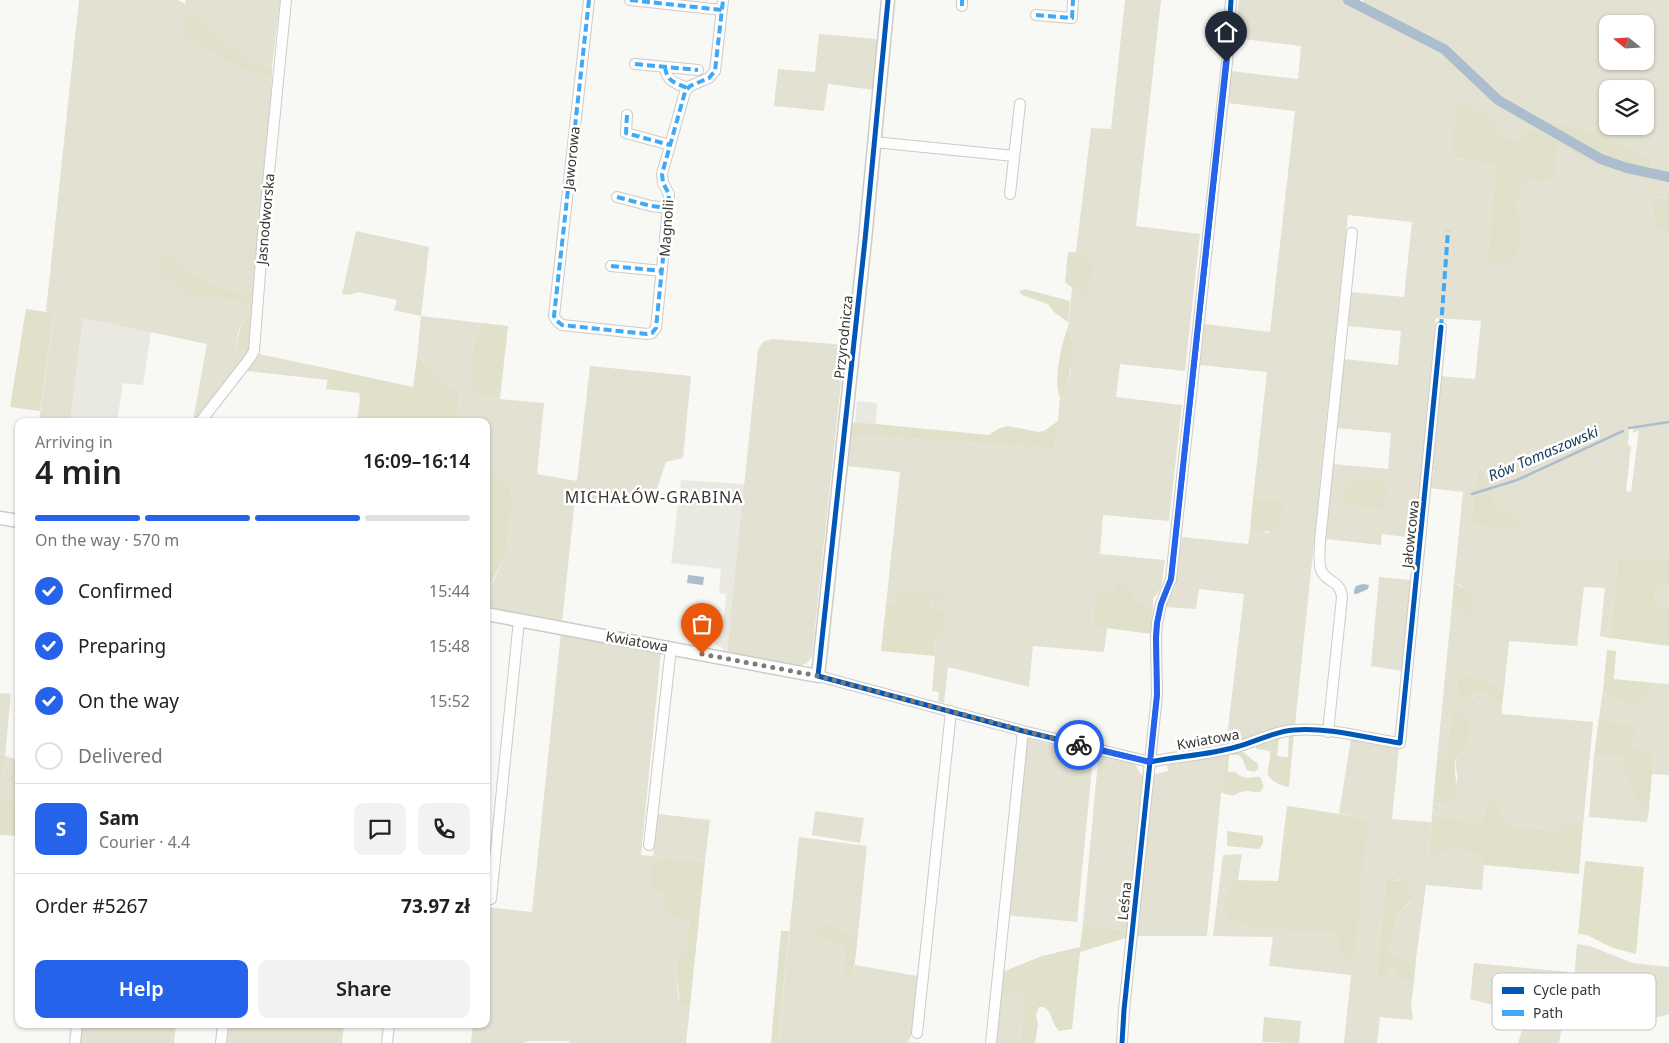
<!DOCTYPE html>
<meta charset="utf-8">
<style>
:root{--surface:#fff;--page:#f2f2f2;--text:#222;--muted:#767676;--line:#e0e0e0;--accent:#2563eb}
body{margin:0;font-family:"Noto Sans",sans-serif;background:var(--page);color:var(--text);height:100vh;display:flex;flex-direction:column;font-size:19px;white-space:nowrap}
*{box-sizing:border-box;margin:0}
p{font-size:16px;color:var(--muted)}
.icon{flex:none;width:28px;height:28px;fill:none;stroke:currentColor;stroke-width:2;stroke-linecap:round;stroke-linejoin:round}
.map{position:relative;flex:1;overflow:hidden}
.drawer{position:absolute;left:15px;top:418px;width:475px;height:610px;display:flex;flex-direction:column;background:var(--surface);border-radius:10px;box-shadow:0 1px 4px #0004}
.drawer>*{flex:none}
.needle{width:32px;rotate:288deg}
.buttons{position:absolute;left:1599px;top:15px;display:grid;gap:10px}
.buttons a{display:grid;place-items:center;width:55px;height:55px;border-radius:10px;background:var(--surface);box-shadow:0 1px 4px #0004;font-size:25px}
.pin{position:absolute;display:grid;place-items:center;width:42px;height:42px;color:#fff;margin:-51px -21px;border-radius:50% 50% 50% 0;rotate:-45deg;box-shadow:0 0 5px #0007}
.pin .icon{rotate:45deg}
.courier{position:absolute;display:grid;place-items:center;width:50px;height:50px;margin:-25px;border:4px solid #2563eb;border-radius:50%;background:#fff;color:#222;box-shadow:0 1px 6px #0007}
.headline em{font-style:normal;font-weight:600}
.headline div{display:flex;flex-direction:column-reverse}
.headline{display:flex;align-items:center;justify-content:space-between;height:85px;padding:0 20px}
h1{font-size:32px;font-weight:600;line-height:38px}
.bar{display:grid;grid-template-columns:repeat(4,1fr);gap:8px 5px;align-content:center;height:60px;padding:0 20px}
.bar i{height:6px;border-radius:4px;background:var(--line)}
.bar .selected{background:var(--accent)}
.bar p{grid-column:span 4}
.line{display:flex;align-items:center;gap:12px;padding:0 20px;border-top:1px solid var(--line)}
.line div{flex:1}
.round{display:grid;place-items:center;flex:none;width:52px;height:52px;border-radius:10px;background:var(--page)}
ol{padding:0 20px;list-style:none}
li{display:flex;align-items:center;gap:15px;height:55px}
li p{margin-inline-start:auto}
li .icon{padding:5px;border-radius:50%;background:var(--accent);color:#fff;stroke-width:4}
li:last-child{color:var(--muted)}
li i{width:28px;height:28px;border:2px solid var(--line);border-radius:50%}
.button{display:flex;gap:10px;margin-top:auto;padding:10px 20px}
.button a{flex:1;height:58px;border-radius:10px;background:var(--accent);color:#fff;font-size:20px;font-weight:600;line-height:58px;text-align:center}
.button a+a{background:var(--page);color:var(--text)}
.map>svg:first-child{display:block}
.built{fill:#eae9e1}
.green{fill:#e3e1d2;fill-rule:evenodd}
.forest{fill:#e1e0cb}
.water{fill:#acbece}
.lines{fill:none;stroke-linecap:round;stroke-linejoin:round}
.stream{stroke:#acbece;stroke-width:2.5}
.canal{stroke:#acbece;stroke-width:10}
.minor-casing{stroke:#cbcbca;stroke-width:12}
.tertiary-casing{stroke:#cbcbca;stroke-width:15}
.minor{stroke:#fefefe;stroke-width:10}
.tertiary{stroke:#fefefe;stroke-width:12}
.quiet{stroke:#3fa9f5;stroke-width:4;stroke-dasharray:8 4;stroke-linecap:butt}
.cycleway-casing{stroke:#fff;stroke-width:8}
.cycleway{stroke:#0057b8;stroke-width:5}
.done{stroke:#7b7b78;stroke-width:5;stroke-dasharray:0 9}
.route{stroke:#2563eb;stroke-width:6}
.labels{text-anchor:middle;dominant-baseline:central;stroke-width:5;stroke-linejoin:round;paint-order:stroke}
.street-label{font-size:14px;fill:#373735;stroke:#fff}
.water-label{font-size:15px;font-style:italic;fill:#143c5f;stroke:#fff}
.quarter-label{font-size:16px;letter-spacing:1px;fill:#373735;stroke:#fff}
.key{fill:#fff;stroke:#c3c3c2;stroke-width:1}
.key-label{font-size:14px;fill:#373735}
</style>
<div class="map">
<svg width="1669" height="1043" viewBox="0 0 1669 1043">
<rect width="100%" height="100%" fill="#f8f8f5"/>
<path class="built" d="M83,318L151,332L143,385L123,383L117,421H70Z
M857,401L877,403L876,424L855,422Z
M681,480L745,484L727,653L724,652L722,647L713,644L724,617L726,594L719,593L721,569L671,563Z"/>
<path class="green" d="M79,0H178L185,4L186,0H280L272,67L248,62L239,56L183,32L243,71L272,77L256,295L217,287L206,279L186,269L161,250L175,285L185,296L199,299L212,296L255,306V314L245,317L238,333L236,349L251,352L196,421H193L207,344L83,318L70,421H39L54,314L46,311Z
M1125,0H1161L1136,226L1200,234L1185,371L1120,364L1116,397L1182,405L1169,521L1103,515L1100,554L1165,560L1161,588L1153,599V608L1138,601L1127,586L1115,585L1112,591L1096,590L1092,625L1107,628L1104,652L1033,646L1029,687L948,667L944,703L938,701L939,692L932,691L935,656L934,638L939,630L941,611H933L930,604L932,599L936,598L939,591L909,589L898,591L891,605H886L900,472L848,466L846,464L849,435L1055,449L1060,398L1063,396L1071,372L1070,334L1068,327L1072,288L1079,294L1091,259L1076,252L1091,128L1111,129Z
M1239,0H1355L1363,4V0H1669V197L1650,198L1656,230L1669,231V559H1618L1610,638L1600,636L1605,588L1584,587L1577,646L1509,641L1504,690L1479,678L1457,683L1456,689L1463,698C1469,700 1473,698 1478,693L1483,692L1494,701L1502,705V714L1593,722L1583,826L1568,821L1554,831L1528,826L1515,827L1506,822L1496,803L1487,804L1482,820L1477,823L1456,818L1432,815L1433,802L1442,804C1446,798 1456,788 1457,781C1459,767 1450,763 1462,751V712L1455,713L1451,717L1450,729L1445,758L1437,760L1452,604L1466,616L1462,586L1454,583L1463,492L1429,488L1430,479L1432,478L1434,470L1431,468L1440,376L1475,379L1481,321L1436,318L1415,538L1382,534L1381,545L1326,539L1333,464L1388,469L1391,433L1337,428L1344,359L1398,365L1401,331L1348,326L1351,292L1404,297L1412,222L1348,215L1295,725L1226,745L1244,594L1199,589L1196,609L1166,607L1165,605L1175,587L1182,537L1248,544L1250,531L1269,533L1276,499L1253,498L1267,372L1200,365L1204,324L1270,332L1295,111L1227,103L1231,71L1298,79L1301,46L1234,38ZM1608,24H1645V61H1608ZM1608,89H1645V126H1608ZM1542,119L1595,132L1652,160L1646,176L1600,168L1560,146L1558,149L1556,176L1544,183L1527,180L1516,205L1522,225L1487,263L1495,166L1476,160H1463L1451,157L1498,129L1509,139C1525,139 1532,131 1542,119ZM1633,425V433L1639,430L1631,492L1626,491L1631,446L1628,445L1629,427ZM1476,471L1485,475C1489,491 1497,508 1512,518L1473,524L1471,522Z
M819,34L876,39L879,47L874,90L828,84L824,111L774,106L778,69L815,72Z
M356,231L429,247L421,316L481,323C471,343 468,373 473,394L500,399L544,403L537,474L577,481L590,366L691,376L683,458L666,462L657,488L640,494L628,505L575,499L562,622L486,607V586L493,582L508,548L509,522L513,502L511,488L486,469V421H457L460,392L440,380L429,364L417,357L421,316L394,310L397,300L358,292L350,295L342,294Z
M772,339L845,345L812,656L807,663L800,666L727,653L758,350L763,342Z
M259,354L330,369L328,380L247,371Z
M1379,577L1411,580L1402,671L1371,666Z
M1669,584V608L1658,605L1654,596L1657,587Z
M561,632L661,652L641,855L653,856L658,814L710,820L705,861L653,857L662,892L664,906L689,920L686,945L677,963L676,975L678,997L684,1006H690L686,1043H569V1041H530L522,1043H471L473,1024H486V907L532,912Z
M1655,683L1669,684V775L1652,774L1654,751L1634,747L1635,726L1615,722L1599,718L1603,690L1612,694L1619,701L1652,690Z
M0,693L11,694L5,756L19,760V801L0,799L5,756L0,754Z
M1025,738L1091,754L1093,757L1077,922L1006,915Z
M1351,739L1370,740L1371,744L1399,748L1392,819L1431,822L1428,858H1433C1452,845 1460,848 1481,857L1484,865L1482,890L1426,885L1416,959L1389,954L1387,950L1393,937L1398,914L1410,902L1400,879L1395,881L1386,878L1376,976L1395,969L1398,972L1402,979L1414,982L1411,1005L1413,1020L1380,1017L1377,1043H1344L1351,975L1269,966L1273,937L1213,936L1223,855L1242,854L1238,880H1233L1274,929L1336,932L1341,949L1368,818L1339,813Z
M1225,753L1207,936H1135L1152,775L1168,771L1167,765Z
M1105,755L1134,763L1143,777L1129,928L1111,929L1083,923L1098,761L1100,756Z
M1594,755L1625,758V776L1635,794L1638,806L1649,809L1647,822L1589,817Z
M815,811L864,818L860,843L812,835Z
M799,837L867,846L858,935C846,934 839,925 827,923L832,940L842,945L845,952L844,964L853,979L855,965L917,976L912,1033L908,1042L923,1043H778Z
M1577,944L1590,946L1632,963L1669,967V1014C1636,1024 1602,1024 1568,1024L1572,1002Z
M1474,963L1569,972L1566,1004L1559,1043H1518L1527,1014L1470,999Z
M1023,994L1025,997L1020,1043H992L997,997Z
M80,1024H176L174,1043H78Z
M229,1024H344L342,1043H227Z"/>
<path class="forest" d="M185,10L248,62L272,67V77L243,71L183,33Z
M1470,103L1509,139C1525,139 1532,131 1542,119L1595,132L1652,160L1646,176L1600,168L1560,146L1558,149L1556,176L1544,183L1527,180L1516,205L1522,225L1521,238L1517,251L1509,262L1487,263L1495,166C1480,161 1466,161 1451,157L1457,104Z
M1669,197V231L1656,230L1650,198Z
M161,249L186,269L206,279L217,287L256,295L255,306L212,296L199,299L184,296L175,285L159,273Z
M1068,252H1076L1091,259L1093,270L1088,293L1084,296L1079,294L1065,282Z
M1025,289L1070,301L1068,322L1055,313L1048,304L1022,295L1019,291Z
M26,309L54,313L40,411L10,407Z
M255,314L251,352L236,349L239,333L245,317Z
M481,323L508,326L500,399L473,394C468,373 471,343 481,323Z
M1068,327C1076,349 1071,375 1063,396L1060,398C1053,380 1061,345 1068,327Z
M417,357L429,364L440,380L460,392L457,421H357L360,399L359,393L326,389L330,369L413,387Z
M1058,421L1055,449L849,435L850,425L855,422L989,435L998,429L1008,426L1039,432L1044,431Z
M486,469L511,488L513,502L509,522L508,548L492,582L486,586Z
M1479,469C1488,474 1488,488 1493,496C1499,509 1509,516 1521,523L1520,529L1473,524L1471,522L1476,471Z
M1359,478L1380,480L1387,483L1385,509L1343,505C1343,492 1346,484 1359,478Z
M1253,498L1276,499L1283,506C1281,532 1273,534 1250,531Z
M1618,559H1669V584L1657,587L1654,596L1658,605L1669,608V646L1610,638Z
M1120,582L1127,586L1138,601L1153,608L1151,634L1092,626L1096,590L1112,591L1115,585Z
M1454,583C1467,588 1482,605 1469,617L1460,612L1452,604Z
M909,589L944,591V595L941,598L932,599L930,604L933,611H947L945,630H939L934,638L935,656L881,651L886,605H891L898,591Z
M1607,650L1616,651L1614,679L1655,683C1650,697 1636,709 1620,701C1614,698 1609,693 1603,690Z
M1471,676L1479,678L1504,690L1502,705L1494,701L1483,692L1478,693L1469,699H1463L1456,689L1457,683L1463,677Z
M1455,712H1462C1474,721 1470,741 1461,752C1459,755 1456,757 1455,762C1454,778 1460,789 1451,805L1433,802L1437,760L1445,758L1450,729L1451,717Z
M1599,718L1615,722L1636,726L1634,747L1654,751L1649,809L1638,806L1634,802L1635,794L1625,776V758L1594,755Z
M1294,732L1289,787C1280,785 1273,783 1268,775C1267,767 1271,759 1270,751L1257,749L1254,744L1279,738L1277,756L1288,757L1289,733Z
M1241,749L1244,753L1258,764V769L1254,772L1247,770L1242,758L1238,755H1229L1228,772C1237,771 1236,774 1243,777C1249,779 1254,776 1260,777L1264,786L1260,792C1255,793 1252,791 1247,791C1235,791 1237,800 1221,792L1225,753Z
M0,754L5,756L0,799L19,801V836L0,835Z
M1492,801L1496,803L1506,822L1515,827L1528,826L1553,831L1568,821L1583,826L1579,874L1484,865L1481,857C1460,848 1452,845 1433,858H1428L1432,815L1456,818L1477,823L1482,820L1487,804Z
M1287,806L1368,818L1353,962C1340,959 1339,943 1336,932C1302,930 1259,933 1228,918L1224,902L1233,880L1278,881Z
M1227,831L1263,836V843L1259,849L1227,846Z
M653,857L705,861L690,1006H684L680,1003L676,975L677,963L678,957L686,945L689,920C682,918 668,916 664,908C663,903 663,897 662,892L650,891Z
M1585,861L1644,867L1636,954L1613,948L1587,935L1578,934Z
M1386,878L1395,881L1405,879L1409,885L1410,901L1398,914L1393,937L1387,950L1389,954L1416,959L1414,982C1407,980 1399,981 1398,972L1395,969C1387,970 1383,976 1376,976Z
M827,923C839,925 846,934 858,935L853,979L846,975L844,964L845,952L842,945L816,934L818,925Z
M1083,923L1111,929L1129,928V937L1080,952L1072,1029L1059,1031C1051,1022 1053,1014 1044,1007H1039L1036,1014L1038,1025L1035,1043H1020L1025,997L1022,994L997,997L1000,973L1042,956L1080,947Z
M781,931H789L778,1043H771Z
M1264,1017L1301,1021L1299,1043L1262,1042Z"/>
<path class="water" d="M688,575L704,577L703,585L687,583Z
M1363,584L1369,585L1368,589L1357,594H1354V590L1356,586Z"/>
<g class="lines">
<path class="stream" d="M1629,428L1669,422
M1472,494L1517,480L1623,431"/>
<path class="canal" d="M1348,0L1444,49L1498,100L1601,159L1627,168L1669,177"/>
<defs>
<path id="minor" d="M589,0L554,316L557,321L562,325L647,334L652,333L656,328L668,208L669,194L663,183L662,174L685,92L690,86L709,78L715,71L723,0
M630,0L722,10
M962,6V0
M1036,15L1072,18L1073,0
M635,64L698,70
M665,67C667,82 674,82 687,88
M627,115L626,133L670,145
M874,142L1014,156
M1010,194L1020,104
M617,197L651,206L668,208
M611,266L662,271
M201,421L250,358L254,351L263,234L286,0
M818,676L1023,731L1150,762C1179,756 1208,755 1236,747C1255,742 1275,731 1294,730C1327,727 1367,738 1400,743L1441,327
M1328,732L1342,597C1340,579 1326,583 1321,570C1318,562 1320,550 1320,541L1352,233
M649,845L671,648
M491,899L519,620
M917,1033L951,711
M75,1043L77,1024
M221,1043L223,1024
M387,1043L389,1024
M991,1043L1023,731
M1122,1043L1124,1010L1157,695L1156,638L1157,623L1161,604L1171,579L1227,62L1231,0"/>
<path id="tertiary" d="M0,518L19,521
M486,614L818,676L865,240L888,0"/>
</defs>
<use href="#minor" class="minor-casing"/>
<use href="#tertiary" class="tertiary-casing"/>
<use href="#minor" class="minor"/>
<use href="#tertiary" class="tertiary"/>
<path class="quiet" d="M589,0L554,316L557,321L562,325L647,334L652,333L656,328L668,208L669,194L663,183L662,174L685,92L690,86L709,78L715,71L723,0
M630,0L722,10
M962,6V0
M1036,15L1072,18L1073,0
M635,64L698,70
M665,67C667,82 674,82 687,88
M627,115L626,133L670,145
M617,197L651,206L668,208
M611,266L662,271
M1441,327L1448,231"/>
<defs>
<path id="cycleway" d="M888,0L865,240L818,676L1023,731L1150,762C1179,756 1208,755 1236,747C1255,742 1275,731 1294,730C1327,727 1367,738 1400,743L1441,327
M1122,1043L1124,1010L1157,695L1156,638L1157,623L1161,604L1171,579L1227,62L1231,0"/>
</defs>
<use href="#cycleway" class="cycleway-casing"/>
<use href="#cycleway" class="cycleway"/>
</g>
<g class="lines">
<path class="done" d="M702,654L818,676L1079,745"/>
<path class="route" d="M1079,745L1150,762L1157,695L1156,638L1157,623L1161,604L1171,579L1226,62"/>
</g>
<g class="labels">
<g class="street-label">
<text transform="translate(571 158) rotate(-84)">Jaworowa</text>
<text transform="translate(265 219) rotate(-85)">Jasnodworska</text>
<text transform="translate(666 228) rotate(-86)">Magnolii</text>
<text transform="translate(843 337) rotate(-84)">Przyrodnicza</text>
<text transform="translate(1410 534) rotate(-84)">Jałowcowa</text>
<text transform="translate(637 641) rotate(10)">Kwiatowa</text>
<text transform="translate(1208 739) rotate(-10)">Kwiatowa</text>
<text transform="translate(1124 901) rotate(-84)">Leśna</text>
</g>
<g class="water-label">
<text transform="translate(1543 453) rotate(-23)">Rów Tomaszowski</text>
</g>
<g class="quarter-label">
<text x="654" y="497">MICHAŁÓW-GRABINA</text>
</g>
</g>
<rect x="1492" y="973" width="164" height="57" rx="8" class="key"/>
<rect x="1502" y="987" width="22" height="7" fill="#0057b8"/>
<rect x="1502" y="1010" width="22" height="6" fill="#3fa9f5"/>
<g class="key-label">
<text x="1533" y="995">Cycle path</text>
<text x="1533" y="1018">Path</text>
</g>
</svg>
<div class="buttons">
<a><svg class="needle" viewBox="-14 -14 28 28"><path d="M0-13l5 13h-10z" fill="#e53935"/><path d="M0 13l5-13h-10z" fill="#767676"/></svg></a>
<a><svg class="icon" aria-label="layers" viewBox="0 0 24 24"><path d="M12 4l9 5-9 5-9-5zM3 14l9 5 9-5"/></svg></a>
</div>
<div class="pin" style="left:702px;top:654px;background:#ea580c"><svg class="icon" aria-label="bag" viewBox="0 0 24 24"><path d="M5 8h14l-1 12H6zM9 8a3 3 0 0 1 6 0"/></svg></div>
<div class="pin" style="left:1226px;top:62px;background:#1f2937"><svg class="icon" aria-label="home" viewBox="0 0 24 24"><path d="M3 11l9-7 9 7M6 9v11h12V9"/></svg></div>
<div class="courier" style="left:1079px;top:745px"><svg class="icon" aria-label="bike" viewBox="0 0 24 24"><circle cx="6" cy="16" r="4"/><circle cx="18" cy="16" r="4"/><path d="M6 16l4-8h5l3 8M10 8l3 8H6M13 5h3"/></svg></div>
<section class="drawer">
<div class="headline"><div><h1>4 min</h1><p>Arriving in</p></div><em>16:09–16:14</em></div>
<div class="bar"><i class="selected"></i><i class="selected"></i><i class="selected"></i><i></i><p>On the way · 570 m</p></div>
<ol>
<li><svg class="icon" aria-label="check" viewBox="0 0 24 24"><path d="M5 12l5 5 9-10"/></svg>Confirmed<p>15:44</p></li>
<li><svg class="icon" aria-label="check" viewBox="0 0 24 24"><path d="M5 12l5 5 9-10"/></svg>Preparing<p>15:48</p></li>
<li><svg class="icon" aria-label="check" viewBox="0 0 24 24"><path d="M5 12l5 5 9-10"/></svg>On the way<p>15:52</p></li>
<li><i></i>Delivered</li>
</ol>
<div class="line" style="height:90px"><b class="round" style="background:var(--accent);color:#fff">S</b><div><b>Sam</b><p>Courier · 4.4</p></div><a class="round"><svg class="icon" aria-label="chat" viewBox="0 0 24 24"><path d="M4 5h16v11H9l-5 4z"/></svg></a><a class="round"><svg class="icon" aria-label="phone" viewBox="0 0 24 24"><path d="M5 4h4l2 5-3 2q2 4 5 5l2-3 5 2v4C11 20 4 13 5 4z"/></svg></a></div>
<div class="line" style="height:65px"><div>Order #5267</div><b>73.97 zł</b></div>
<div class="button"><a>Help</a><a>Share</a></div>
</section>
</div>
